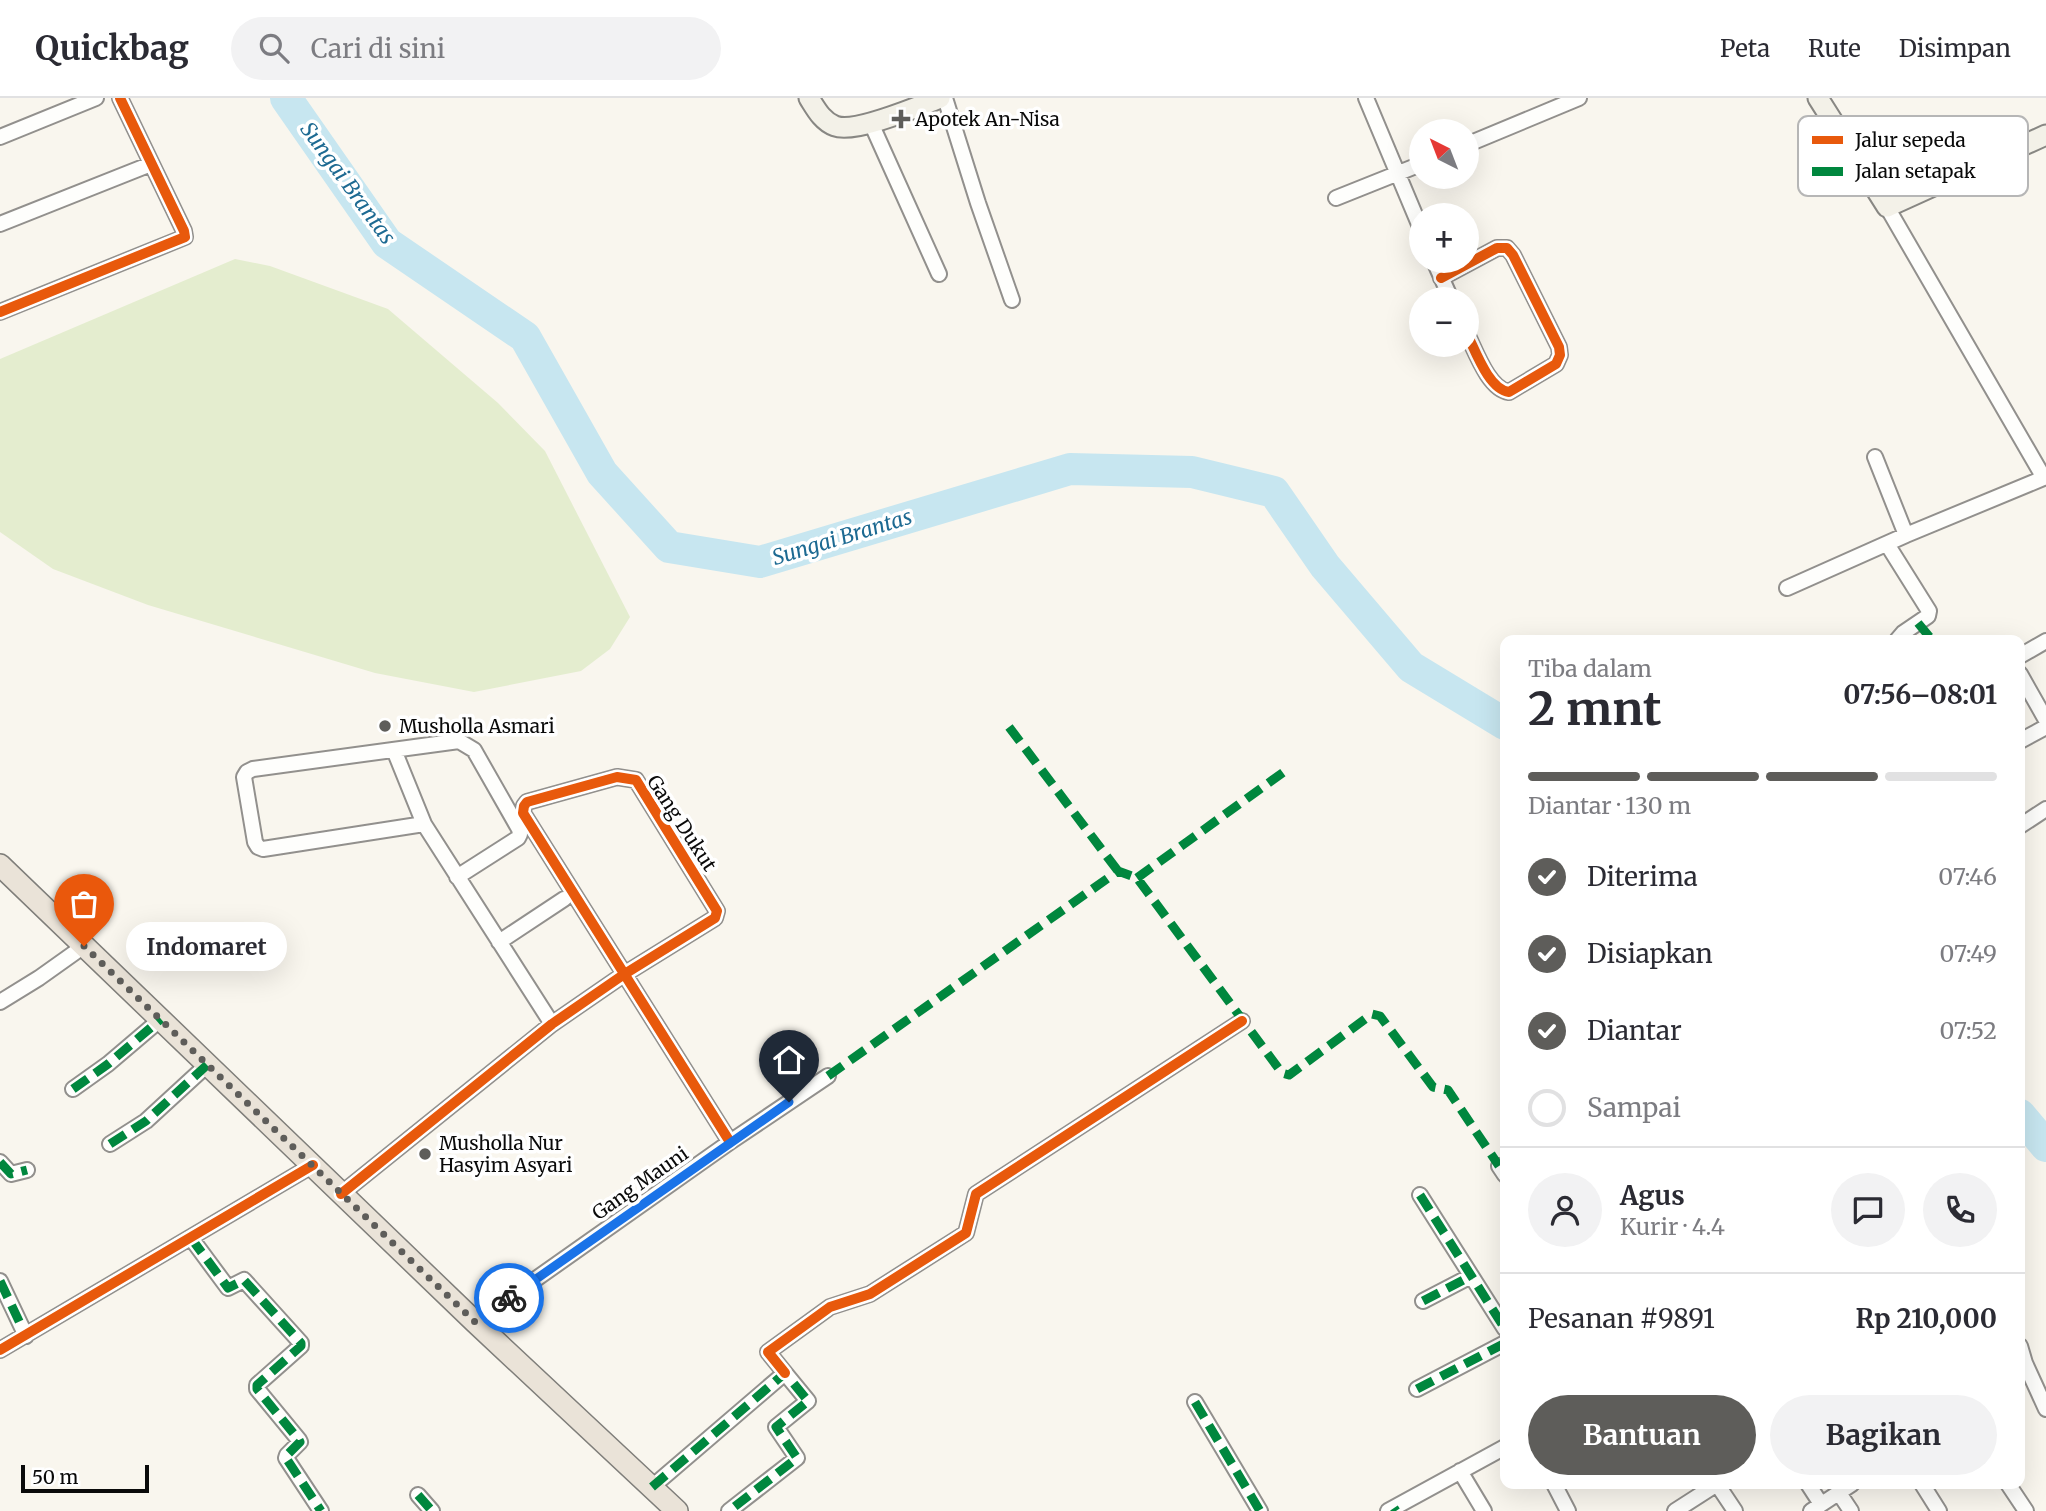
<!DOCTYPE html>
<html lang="id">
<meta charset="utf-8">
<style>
:root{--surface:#fff;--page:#f2f2f3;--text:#2b2b33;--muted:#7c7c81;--line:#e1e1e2;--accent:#5e5d5a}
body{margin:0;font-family:Merriweather,serif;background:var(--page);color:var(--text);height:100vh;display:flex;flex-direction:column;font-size:26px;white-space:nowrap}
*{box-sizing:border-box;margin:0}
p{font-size:23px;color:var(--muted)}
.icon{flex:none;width:38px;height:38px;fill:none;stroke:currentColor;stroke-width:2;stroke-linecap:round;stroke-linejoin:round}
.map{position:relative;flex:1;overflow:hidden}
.drawer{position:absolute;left:1500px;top:537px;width:525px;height:854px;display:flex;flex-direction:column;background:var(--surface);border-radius:14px;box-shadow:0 7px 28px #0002}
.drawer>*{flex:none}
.needle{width:46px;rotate:318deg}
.tools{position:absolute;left:1409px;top:21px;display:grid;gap:14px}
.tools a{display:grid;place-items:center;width:70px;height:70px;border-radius:50%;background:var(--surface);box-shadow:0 7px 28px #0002;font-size:35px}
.scale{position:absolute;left:21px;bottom:18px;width:128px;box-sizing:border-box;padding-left:7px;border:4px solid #0a0a0a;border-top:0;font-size:19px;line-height:24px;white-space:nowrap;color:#0a0a0a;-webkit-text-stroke:5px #fff;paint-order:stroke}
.pin{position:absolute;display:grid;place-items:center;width:60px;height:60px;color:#fff;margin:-72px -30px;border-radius:50% 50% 50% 0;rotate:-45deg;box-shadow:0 0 7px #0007}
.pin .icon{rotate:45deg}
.courier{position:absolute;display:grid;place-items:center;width:70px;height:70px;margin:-35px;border:5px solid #1a73e8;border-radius:50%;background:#fff;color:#222;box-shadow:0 2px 9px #0007}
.bubble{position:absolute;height:49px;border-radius:24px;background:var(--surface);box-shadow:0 7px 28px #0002;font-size:23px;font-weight:700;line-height:49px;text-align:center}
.summary em{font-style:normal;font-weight:700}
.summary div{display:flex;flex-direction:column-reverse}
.summary{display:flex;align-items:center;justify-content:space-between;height:119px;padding:0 28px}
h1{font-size:46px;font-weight:700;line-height:52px}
.bar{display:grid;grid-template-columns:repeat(4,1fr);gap:10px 7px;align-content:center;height:84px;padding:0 28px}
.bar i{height:9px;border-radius:5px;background:var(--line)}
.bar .current{background:var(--accent)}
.bar p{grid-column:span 4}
.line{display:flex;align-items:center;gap:18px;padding:0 28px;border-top:2px solid var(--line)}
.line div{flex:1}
.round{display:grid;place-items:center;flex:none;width:74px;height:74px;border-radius:37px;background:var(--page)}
ol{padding:0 28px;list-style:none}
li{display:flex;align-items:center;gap:21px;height:77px}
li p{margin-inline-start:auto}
li .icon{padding:7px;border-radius:50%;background:var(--accent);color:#fff;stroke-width:4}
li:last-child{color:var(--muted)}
li i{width:38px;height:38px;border:4px solid var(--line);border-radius:50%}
.action{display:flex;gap:14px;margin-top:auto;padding:14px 28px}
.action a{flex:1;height:80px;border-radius:42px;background:var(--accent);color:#fff;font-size:28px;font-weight:700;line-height:80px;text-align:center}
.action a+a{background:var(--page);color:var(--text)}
header{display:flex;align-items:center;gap:42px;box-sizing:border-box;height:98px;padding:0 35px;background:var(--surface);border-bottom:2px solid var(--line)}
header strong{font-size:33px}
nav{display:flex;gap:38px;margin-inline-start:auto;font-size:24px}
.search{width:490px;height:63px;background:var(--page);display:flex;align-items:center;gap:18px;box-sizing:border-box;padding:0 24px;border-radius:38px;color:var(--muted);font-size:26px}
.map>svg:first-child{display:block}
.green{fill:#e4edcf}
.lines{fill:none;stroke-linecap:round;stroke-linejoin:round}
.river{stroke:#c7e6f0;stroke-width:32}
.street-casing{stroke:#92908d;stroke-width:18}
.secondary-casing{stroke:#888783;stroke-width:23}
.primary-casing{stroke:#7f7e7a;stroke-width:24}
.street{stroke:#fefefc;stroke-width:14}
.secondary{stroke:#f3f1e8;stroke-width:19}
.primary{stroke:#eae3d8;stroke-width:21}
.quiet{stroke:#00873e;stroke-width:9;stroke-dasharray:18 9;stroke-linecap:butt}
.cycleway-casing{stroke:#fff;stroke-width:15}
.cycleway{stroke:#e8590c;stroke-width:10}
.done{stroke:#5e5d5a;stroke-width:7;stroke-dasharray:0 12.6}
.route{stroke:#1a73e8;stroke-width:9}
.poi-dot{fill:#5e5d5a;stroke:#fff;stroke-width:2.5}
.labels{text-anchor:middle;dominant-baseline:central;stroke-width:7;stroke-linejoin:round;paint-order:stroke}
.poi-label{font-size:19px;fill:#0a0a0a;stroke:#fff;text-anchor:start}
.street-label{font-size:19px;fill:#0a0a0a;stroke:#fff}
.water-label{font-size:21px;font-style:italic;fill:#1d6a92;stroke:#fff}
.key{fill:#fff;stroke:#b6b6b6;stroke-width:2}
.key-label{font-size:19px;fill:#0a0a0a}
</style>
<header>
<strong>Quickbag</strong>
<div class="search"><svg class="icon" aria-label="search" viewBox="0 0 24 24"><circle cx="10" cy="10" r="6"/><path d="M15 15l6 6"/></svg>Cari di sini</div>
<nav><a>Peta</a><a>Rute</a><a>Disimpan</a></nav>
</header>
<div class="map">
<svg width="2046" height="1413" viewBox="0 0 2046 1413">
<rect width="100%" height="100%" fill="#f9f6ee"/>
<path class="green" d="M235,161L270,168L388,211L498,305L545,353L630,519L610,551L581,573L474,594L375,575L148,507L53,471L0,434V261Z"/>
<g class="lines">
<path class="river" d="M286,0L387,145L525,239L602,375L669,449L760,464L1070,371L1192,374L1274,394L1325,468L1411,569L1505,626
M2020,1017L2046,1048"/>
<defs>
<path id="street" d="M945,0L978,105L1012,202
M1366,0L1421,131
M871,25L939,176
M0,39L96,0
M1466,47L1579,0
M1336,100L1421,66
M1887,109L2044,380
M0,126L151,66
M1434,163L1451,201
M1441,180L1497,150H1507L1513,157L1559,249L1560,257L1556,266L1509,294C1488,291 1475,251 1466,234
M0,214L185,139L184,133L120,0
M1875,359L1906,437
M1887,446L1929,513L1928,518L1903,535L1897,542
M1787,490L1906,437L2046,379
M2020,558L2046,543
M2020,576L2046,622
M2020,643L2046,629
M394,652L424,726L552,926
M424,726L263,751L258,749L255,744L244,679L247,674L253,671L459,643L474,652L519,731L520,736L518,740L457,779
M2020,728L2046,711
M499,844L564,801
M0,904L39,880L84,848
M73,991L108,966L161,921
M110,1046L146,1023L207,967
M0,1064L11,1076L27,1072
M1499,1068L1505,1077
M341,1096L552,926L623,877L715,820L717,813L636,682L617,679L527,704L524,708L523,715L730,1044
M1420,1097L1505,1231
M191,1140L228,1190L244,1182L301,1245V1248L257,1287V1291L299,1342L300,1344L287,1357L286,1360L321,1413
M0,1183L26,1238
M1423,1203L1471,1178
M475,1224L730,1044L828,978
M2020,1248L2025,1265L2046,1311
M0,1252L313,1067
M785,1275L768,1254L830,1209L870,1196L966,1135L976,1096L1242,923
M1417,1291L1505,1245
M1195,1304L1260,1413
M1460,1373L1484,1413
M1554,1386L1568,1413
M1808,1386L1821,1406
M1922,1386L1939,1413
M2008,1386L2026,1413
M652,1389L785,1275L808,1303L776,1329L797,1360L729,1413
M1839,1395L1851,1413
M418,1397L432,1413
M1388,1413L1505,1349
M1675,1413L1717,1386L1735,1413
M1811,1413L1852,1386"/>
<path id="secondary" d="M809,0C816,11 822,23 835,28C855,36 919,8 940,0
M1818,0L1887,109L2046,37"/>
<path id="primary" d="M0,767L475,1224L677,1413"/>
</defs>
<use href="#street" class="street-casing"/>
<use href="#secondary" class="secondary-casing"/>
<use href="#primary" class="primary-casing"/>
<use href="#street" class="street"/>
<use href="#secondary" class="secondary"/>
<use href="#primary" class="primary"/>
<path class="quiet" d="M1918,525L1932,542
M1009,629L1118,773
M1137,780L1285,673
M828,978L1118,773L1137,780L1282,975L1289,977L1372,916L1380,918L1433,989L1448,992L1499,1068
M73,991L108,966L161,921
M110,1046L146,1023L207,967
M0,1064L11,1076L27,1072
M1420,1097L1505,1231
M191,1140L228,1190L244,1182L301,1245V1248L257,1287V1291L299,1342L300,1344L287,1357L286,1360L321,1413
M0,1183L26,1238
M1423,1203L1471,1178
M1417,1291L1505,1245
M1195,1304L1260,1413
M652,1389L785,1275L808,1303L776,1329L797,1360L729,1413
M418,1397L432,1413
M1394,1410L1396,1413"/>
<defs>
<path id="cycleway" d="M1441,180L1497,150H1507L1513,157L1559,249L1560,257L1556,266L1509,294C1488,291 1475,251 1466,234
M0,214L185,139L184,133L120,0
M341,1096L552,926L623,877L715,820L717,813L636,682L617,679L527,704L524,708L523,715L730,1044
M0,1252L313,1067
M785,1275L768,1254L830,1209L870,1196L966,1135L976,1096L1242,923"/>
</defs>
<use href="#cycleway" class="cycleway-casing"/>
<use href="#cycleway" class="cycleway"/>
</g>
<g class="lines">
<path class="done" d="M84,848L475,1224L509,1200"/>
<path class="route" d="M509,1200L789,1004"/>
</g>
<g class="poi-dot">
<path d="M897.5 10.5h7v7h7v7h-7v7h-7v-7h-7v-7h7z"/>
<circle cx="385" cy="628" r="7"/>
<circle cx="425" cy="1056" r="7"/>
</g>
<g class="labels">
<g class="poi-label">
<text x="915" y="21">Apotek An-Nisa</text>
<text x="399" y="628">Musholla Asmari</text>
<text x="439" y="1045">Musholla Nur<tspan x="439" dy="22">Hasyim Asyari</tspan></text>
</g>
<g class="street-label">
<text transform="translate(682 725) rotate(57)">Gang Dukut</text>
<text transform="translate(640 1085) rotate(-35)">Gang Mauni</text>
</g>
<g class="water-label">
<text transform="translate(348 85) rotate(54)">Sungai Brantas</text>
<text transform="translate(842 439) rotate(-17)">Sungai Brantas</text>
</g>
</g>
<rect x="1798" y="18" width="230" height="80" rx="10" class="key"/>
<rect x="1812" y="38" width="31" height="8" fill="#e8590c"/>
<rect x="1812" y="69" width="31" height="9" fill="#00873e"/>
<g class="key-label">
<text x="1855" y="49">Jalur sepeda</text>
<text x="1855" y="80">Jalan setapak</text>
</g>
</svg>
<div class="tools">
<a><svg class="needle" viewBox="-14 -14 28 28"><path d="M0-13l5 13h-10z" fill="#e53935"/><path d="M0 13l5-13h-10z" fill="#7c7c81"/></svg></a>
<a>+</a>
<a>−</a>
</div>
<div class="scale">50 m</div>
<div class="pin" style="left:84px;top:848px;background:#ea580c"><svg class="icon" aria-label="bag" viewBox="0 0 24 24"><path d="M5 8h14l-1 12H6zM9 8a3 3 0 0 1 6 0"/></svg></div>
<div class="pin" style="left:789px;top:1004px;background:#1f2937"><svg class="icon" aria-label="home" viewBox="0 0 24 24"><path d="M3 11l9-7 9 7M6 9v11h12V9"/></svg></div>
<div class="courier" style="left:509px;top:1200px"><svg class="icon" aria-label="bike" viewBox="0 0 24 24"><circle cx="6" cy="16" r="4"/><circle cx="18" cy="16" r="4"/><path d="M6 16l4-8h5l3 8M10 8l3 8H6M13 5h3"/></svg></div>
<div class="bubble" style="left:126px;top:824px;width:161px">Indomaret</div>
<section class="drawer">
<div class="summary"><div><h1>2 mnt</h1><p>Tiba dalam</p></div><em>07:56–08:01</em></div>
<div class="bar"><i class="current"></i><i class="current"></i><i class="current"></i><i></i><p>Diantar · 130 m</p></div>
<ol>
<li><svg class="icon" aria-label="check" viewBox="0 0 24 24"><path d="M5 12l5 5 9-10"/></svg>Diterima<p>07:46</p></li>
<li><svg class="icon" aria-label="check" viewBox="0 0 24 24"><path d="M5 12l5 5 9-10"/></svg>Disiapkan<p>07:49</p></li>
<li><svg class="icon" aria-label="check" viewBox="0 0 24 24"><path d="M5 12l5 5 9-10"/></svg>Diantar<p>07:52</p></li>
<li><i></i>Sampai</li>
</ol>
<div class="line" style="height:126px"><a class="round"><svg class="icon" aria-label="person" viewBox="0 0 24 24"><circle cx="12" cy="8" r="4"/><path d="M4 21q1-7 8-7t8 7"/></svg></a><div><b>Agus</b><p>Kurir · 4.4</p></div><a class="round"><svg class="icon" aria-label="chat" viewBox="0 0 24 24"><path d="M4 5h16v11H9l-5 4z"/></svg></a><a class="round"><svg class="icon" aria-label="phone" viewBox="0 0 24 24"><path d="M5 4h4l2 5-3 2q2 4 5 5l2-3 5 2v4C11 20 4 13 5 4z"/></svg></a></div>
<div class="line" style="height:91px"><div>Pesanan #9891</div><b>Rp 210,000</b></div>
<div class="action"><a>Bantuan</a><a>Bagikan</a></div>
</section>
</div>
